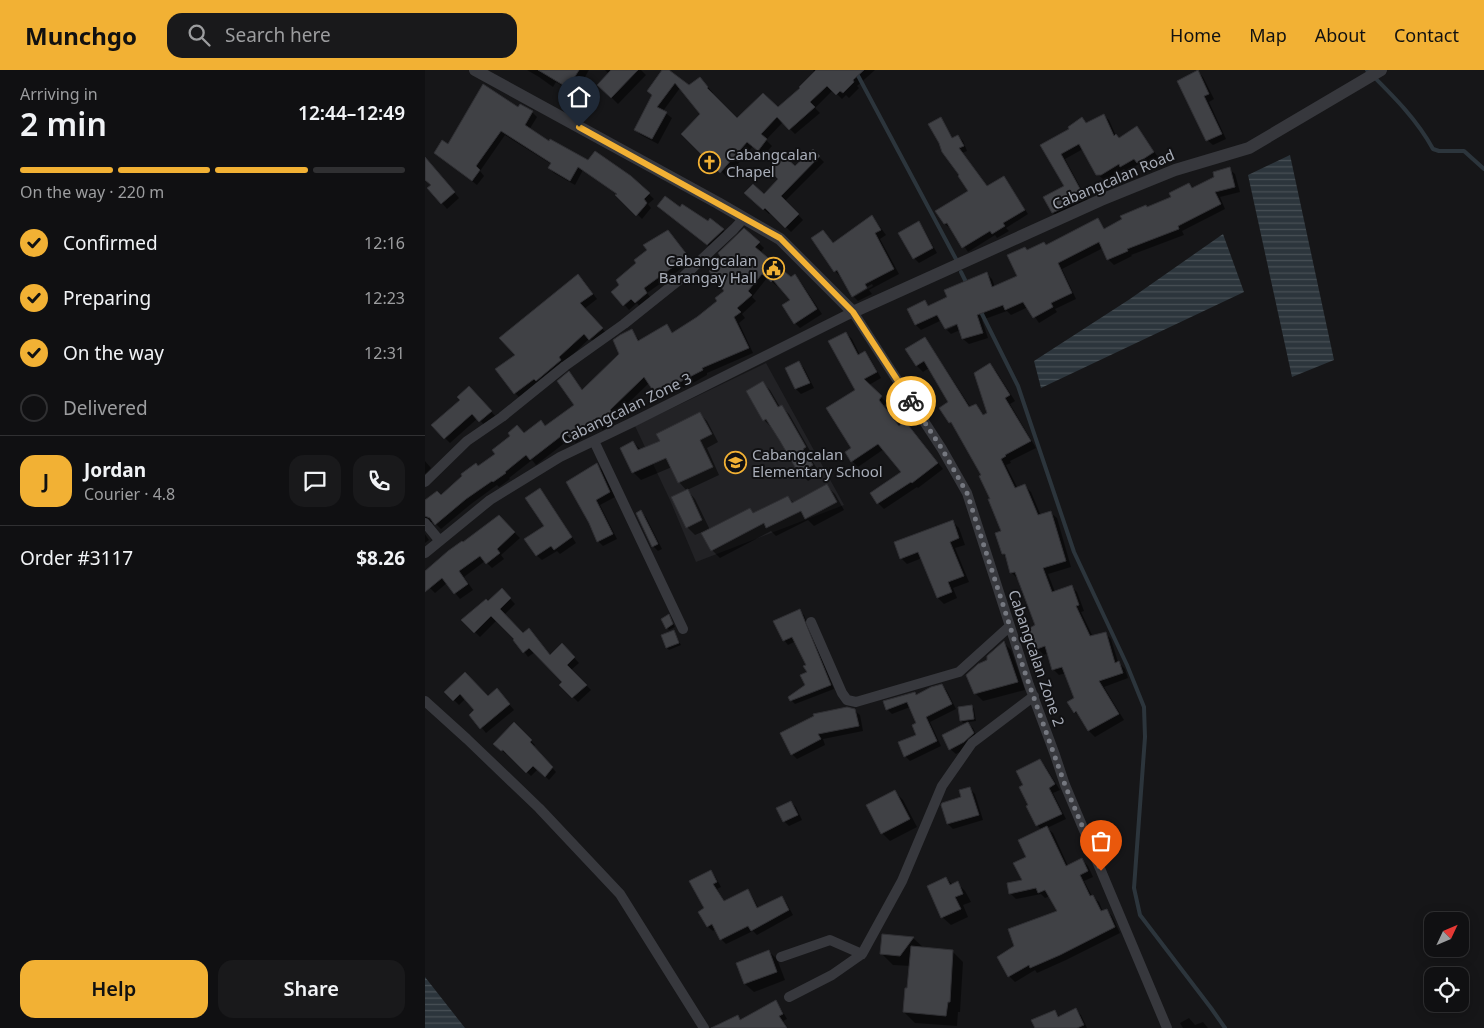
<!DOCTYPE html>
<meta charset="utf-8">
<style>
:root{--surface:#101012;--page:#19191b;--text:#f1f3f6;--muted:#9c9d9f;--line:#303032;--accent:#f2b134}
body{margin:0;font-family:"Noto Sans",sans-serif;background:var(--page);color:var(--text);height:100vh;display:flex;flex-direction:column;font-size:19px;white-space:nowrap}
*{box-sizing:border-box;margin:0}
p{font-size:16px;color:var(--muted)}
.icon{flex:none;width:28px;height:28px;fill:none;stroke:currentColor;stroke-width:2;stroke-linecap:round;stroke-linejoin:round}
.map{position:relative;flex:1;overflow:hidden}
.details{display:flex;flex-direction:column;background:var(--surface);width:425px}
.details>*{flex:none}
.needle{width:32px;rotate:46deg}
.fabs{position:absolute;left:999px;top:842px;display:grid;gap:10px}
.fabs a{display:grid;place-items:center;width:45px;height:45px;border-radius:10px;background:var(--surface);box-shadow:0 2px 12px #0003,0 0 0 1px var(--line);font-size:25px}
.pin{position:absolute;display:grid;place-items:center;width:42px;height:42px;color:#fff;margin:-51px -21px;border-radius:50% 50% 50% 0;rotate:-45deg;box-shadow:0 0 5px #0007}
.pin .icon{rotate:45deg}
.courier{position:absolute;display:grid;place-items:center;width:50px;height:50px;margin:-25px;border:4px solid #f2b134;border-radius:50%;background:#fff;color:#222;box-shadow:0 1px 6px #0007}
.summary em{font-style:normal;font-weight:600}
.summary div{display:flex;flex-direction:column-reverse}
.summary{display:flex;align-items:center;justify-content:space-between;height:85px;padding:0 20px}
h1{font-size:32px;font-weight:600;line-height:38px}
.bar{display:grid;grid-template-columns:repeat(4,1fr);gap:8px 5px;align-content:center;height:60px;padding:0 20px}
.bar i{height:6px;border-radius:4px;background:var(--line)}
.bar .on{background:var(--accent)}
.bar p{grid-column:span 4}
.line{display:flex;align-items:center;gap:12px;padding:0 20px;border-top:1px solid var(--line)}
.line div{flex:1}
.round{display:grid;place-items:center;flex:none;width:52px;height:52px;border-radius:15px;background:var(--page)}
ol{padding:0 20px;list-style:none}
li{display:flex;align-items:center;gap:15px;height:55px}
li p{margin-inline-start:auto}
li .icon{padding:5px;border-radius:50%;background:var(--accent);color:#111;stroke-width:4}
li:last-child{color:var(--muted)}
li i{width:28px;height:28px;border:2px solid var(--line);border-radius:50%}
.primary-button{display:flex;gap:10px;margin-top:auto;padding:10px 20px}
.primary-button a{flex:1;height:58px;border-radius:15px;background:var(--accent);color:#111;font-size:20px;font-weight:600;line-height:58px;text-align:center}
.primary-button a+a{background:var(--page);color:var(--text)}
header{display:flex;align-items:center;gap:30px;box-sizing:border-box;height:70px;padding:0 25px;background:var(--accent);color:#111}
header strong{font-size:24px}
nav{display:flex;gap:28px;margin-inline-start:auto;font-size:18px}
.search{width:350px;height:45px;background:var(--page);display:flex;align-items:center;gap:12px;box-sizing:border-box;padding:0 18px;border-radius:15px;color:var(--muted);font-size:19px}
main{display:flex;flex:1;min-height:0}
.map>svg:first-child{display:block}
.built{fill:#222225}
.water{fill:url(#water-rules)}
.shadow{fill:#0007}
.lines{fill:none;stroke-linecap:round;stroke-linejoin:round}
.stream{stroke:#2c353c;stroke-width:4}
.building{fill:#404145;stroke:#303034}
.minor{stroke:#37383d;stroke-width:10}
.tertiary{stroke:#37383d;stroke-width:12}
.done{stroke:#757880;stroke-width:5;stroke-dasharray:0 9}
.route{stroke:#f2b134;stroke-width:6}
.labels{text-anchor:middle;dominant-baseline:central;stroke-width:4;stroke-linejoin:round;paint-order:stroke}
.poi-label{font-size:15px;fill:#a8adb8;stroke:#111113;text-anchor:start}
.street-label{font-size:15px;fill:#a8adb8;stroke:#111113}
</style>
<header>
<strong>Munchgo</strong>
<div class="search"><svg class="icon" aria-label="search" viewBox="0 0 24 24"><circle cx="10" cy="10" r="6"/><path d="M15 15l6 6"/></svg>Search here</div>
<nav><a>Home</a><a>Map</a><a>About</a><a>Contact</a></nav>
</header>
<main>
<section class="details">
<div class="summary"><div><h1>2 min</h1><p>Arriving in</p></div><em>12:44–12:49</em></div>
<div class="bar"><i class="on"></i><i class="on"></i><i class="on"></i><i></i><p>On the way · 220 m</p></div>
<ol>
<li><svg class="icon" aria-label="check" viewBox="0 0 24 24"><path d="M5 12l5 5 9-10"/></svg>Confirmed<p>12:16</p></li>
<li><svg class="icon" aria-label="check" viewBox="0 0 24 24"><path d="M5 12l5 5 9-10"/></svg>Preparing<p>12:23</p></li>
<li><svg class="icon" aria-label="check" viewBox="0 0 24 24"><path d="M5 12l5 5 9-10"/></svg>On the way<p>12:31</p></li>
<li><i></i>Delivered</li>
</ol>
<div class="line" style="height:90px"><b class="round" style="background:var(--accent);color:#111">J</b><div><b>Jordan</b><p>Courier · 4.8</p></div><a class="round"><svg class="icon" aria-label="chat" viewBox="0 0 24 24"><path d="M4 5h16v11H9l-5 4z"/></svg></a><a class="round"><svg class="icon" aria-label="phone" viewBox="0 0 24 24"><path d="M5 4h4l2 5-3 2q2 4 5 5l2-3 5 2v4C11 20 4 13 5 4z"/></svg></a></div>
<div class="line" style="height:65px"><div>Order #3117</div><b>$8.26</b></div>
<div class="primary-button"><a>Help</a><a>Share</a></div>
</section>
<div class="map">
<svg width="1059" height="958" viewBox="0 0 1059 958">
<defs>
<pattern id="water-rules" width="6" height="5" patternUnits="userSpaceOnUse" patternTransform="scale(1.25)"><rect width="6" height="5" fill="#2c353c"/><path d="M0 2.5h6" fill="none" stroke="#485056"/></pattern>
</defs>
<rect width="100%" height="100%" fill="#161618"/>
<path class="built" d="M341,293L419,435L271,492L245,430L210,356Z"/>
<path class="water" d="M865,85L909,290L867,307L823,105Z
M798,164L819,222L616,318L609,291L705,229Z
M0,907L40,958H0Z"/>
<path class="shadow" d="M102,0H164L150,24L131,12L128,17L114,7Z
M180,0H216L221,5L193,34L174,15L184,4Z
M239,0H242L264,17L280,14L288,23L287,24L312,50L353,39L377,18L390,3L388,0H450L432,16L434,18L424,28L421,25L417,29L408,20L390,38L395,43L370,64L358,52L341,70L347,76L339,85L328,76L302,107L258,64L277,44L255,18L238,41L247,48L233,74L216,65L210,60L228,26Z
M773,2L778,7L789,29L784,32L801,69L788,75L782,70Z
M94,39L107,42L112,47L104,60L125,73L164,92L206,107L229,129L223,134L226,138L217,149L193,124L158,100L150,115L129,103L124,98L126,94L80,65L55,101L59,106L52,115L16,87L24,75Z
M679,46L684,50L691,66L694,69L712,58L733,87L717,97L714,94L701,101L699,99L681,109H678L672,104L658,79L640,89L664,133L633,147L628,143L641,116L617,76L646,59L657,49L662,54Z
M515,49L528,68L533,66L538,71L542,81L537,83L562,117L579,108L603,144L581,158L584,161L572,168L570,165L543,182L526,157L525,158L520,154L512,141L545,121L536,105Z
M388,81L399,92L360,131L378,150L366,162L346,142L344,144L326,128L339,126Z
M0,95L8,97L34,128L22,139L4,118L7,115L0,109Z
M804,99L810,104L815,122L795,127L800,139L757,161L759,165L706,185L707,186L689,195L683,189L678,178L637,199L651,229L630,239L632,242L614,253L603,237L586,245L582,241L557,250L563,268L544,274L538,269L535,260L526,264L522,260L538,252L521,257V259L517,250L496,260L491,255L500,232L505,237L524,227L561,203L567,209L570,217L594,207L603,181L622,176L673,150L681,160L748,127L764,114L769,118Z
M255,139L283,153L285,150L304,165L288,179L239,141Z
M447,146L461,165L455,169L474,204L444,220L447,224L433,231L429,227L448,216L447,214L428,225L417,205L415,206L410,201L409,174Z
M493,153L498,158L512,183L494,193L489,188Z
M247,166L267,191L222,223L226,228L215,237L212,233L204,240L188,222Z
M334,173L339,178L335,183L366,209L370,206L375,211L397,244L375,258L370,253L367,231L353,215L352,216L342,208L327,227L331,231L317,244L320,248L314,253L328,283L282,303V305L259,318L257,316L237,329L224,313L190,346L191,348L178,360L174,356L151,373L146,368L111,395L107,390L84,408L85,409L74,417L72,415L46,434L16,459L9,452H1L0,455V431L16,426L99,364L121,357L150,335L144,303L158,321L196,285L207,261L215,271L242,256L248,263L273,248L294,231L301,221L285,201Z
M158,210L172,229L159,239L182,264L170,274L165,268L139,293L95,328L90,323L92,285Z
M421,263L427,269L435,285L440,283L445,288L456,308L444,315L462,333L458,336L475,357L480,352L486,358L518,399L493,418L492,417L459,439L453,433L478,402L459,379L433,397L427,391L432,321Z
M499,269L505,275L546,338L551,335L559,345L563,343L565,295L571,301L590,331L585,334L611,378L585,391L586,393L581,395L593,419L600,416L606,422L616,446L626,443L632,448L646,497L623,504L630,522L646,516L652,522L659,541L656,542L668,567L680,563L686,569L693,592L700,599L703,608L679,617L699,650L670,667L664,661L657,648L650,642V628L641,603L634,605L628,599L623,583L619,585L613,579L604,559L612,556L594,508H592L586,502L582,488L578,484V462L558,405L530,358L516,338L525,332L504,298L498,302L492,296L482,280Z
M374,293L379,298L389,318L376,324L371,319L362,298Z
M337,312L345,320L355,337L356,336L364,344L388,386L385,387L395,404L383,411L375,403L347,358L339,350Z
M49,323L71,347L60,356L53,348L25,373L20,368Z
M274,343L282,351L293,372L282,378L294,405L262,420L270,429L285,460L325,439L329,444L363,427L369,433L402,416L410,424L419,440L389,456L383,450L351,466L346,461L295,488L287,480L277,462L270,465L262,457V421L254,412L247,397L216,410L208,402V372L216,380L237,371Z
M0,391L6,398L0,404Z
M172,395L177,400L190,427L175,435L192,469L178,476L173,471L165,452Z
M120,425L151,473L135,484L132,481L117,490L111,485L121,456Z
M216,442L221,447L237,479L233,481L228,476Z
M74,447L95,468L76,485L79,489L67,498L60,491L39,507L48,520L35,529L22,513L10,523L0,513V502Z
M528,452L534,458L540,475L530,478L544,512L528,518L532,528L519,534L513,528L497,488L482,494L476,488Z
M0,464L4,470L0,473Z
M77,520L90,534L79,545L98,564L125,586L137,575L154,593L146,600L166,620L153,632L136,615L139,612L110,582L103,587L91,570L72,550L55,567L38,550L63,532Z
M374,541L379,545L409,619L370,634L366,630L382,615V595L371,571L363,575L359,570Z
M245,548L250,557L244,560L242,558Z
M249,562L256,575L244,580L242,578Z
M579,573L586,580L600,620L558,631L550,623L563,591Z
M517,615L522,621L531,639L505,652L516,676L485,691L480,686L475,673L493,665V654L485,637L467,644L462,639L490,623L492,626Z
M21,622L63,628L76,625L89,640L61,663L46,645L51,641L40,629L34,635Z
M547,636L549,639L551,651L538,653L536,650Z
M429,640L435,645L438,661L398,669L400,675L372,689L367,684L357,664Z
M542,653L548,658L553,669L545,677L531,684L525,679Z
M89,654L110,675L108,677L131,702L124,710L113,699L106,706L82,682L81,684L70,674Z
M615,691L620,696L635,720L628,723L641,749L622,758L628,763L643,796L657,790L663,796L668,807L659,811L667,826L674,832L678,842L681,840L687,846L695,863L641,890L612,903L610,900L590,912L584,906L591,877L634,842L625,826L620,828L616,824L591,829L585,823L598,811L603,788L617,760L612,755Z
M545,719L550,724L558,750L528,759L523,754Z
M470,722L478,730L492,757L465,771L457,763Z
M366,732L371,737L377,750L364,756L359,751Z
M285,801L290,806L296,817L292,819L300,832L323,821L327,826L334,839L356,828L361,832L368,845L332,865L328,861L301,874L296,869L291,859L288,861L283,857L274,842L281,839Z
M521,808L528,815L532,813L540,821L546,832L538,835L543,847L526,855L517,847Z
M458,865L488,868L499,878L527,881L538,892L535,942H533L532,956L490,953L479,942L486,896L468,895L457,884Z
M343,881L352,889L360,910L329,922L320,914L312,893Z
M350,932L355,937L362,949L358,951L363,958H329Z
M650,940L656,945L662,958H611L630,942L635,947Z
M764,948L770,955L778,952L783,958H758L755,953Z"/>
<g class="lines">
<path class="stream" d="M430,0L532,191
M942,0C967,25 991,48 1008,79L1014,81H1039L1059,99
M536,202L542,214
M555,240L593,316L649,482L702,595L719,637L720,667L709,818L715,845L786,938L800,958"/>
</g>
<path class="building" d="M113,0H154L143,18Z
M186,0H213L186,28L172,15Z
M237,0H244L264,15L275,7L283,17L282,18L312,48L338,23L353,37L375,18L374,17L391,0H439L428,10L429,12L418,23L415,21L411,25L402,16L385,32L390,37L364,60L352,47L336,64L342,69L333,81L322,72L295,103L256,64L275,44L250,13L232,37L242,42L227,69L209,60L227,25L222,21Z
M773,0L784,24L779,26L797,64L781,71L752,11Z
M58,14L93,37L95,34L108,41L100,55L124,71L125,69L163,90L170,81L206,106L225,123L219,129L222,133L219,137L211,146L190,125L192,124L153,97L145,111L123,98L126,93L76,61L51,96L55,100L47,111L9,83L17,70L23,74Z
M679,44L689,66L691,64L694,68L712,56L729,82L712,93L709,89L695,97L694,94L676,105H671L654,74L636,84L660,128L627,143L618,127L639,116L615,75L644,59L643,57L657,47L661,53Z
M516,47L527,68L533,65L539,76L534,78L562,116L579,106L600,140L578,153L580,156L567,164L565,161L537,178L522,153L519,154L510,141L543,121L533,106L534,105L517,82L514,73L503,54Z
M388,79L395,86L356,126L374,144L360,158L340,138L338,140L319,123L328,114L339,124L353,109L345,101V97L357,84L370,96Z
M0,87L30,122L16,134L2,118L6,115L0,110Z
M805,97L810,117L790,122L796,134L753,156L754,159L702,179L703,181L682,190L674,172L633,193L647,223L626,233L628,237L608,248L598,232L580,240L578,235L552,245L558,263L537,269L532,254L520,259L512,245L490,255L482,239L500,230L503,236L522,227L519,220L562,202L567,217L592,206L582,185L600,177L602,180L619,172L621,175L673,148L679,159L697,149L695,146L721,135L722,137L746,127L744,123L764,113L767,118L789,107L788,102Z
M240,126L255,137L257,134L283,151L285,148L299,159L282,175L232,136Z
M447,145L456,160L450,163L469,199L440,214L442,218L427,227L412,200L409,202L386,168L398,160L408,173Z
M494,151L508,178L488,189L473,163Z
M319,158L335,172L330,177L366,207L370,204L392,239L369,254L357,235L365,230L348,210L346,212L337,204L323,221L327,225L312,238L316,242L309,247L324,278L277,298L278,300L253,313L251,311L231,325L219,307L185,340L187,342L172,355L168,351L145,368L140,363L105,390L101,385L80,402L81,403L68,412L67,411L41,429L10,455L5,448L0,446V430L12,421L16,425L37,406L36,404L51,393L53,396L70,384L67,380L85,366L83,363L92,355L99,363L116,350L120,356L149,335L132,311L144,301L157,320L194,284L188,270L195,265L207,259L213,271L242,254L247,263L272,247L292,231L290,228L299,221L284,201L297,189L293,183Z
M243,160L263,186L219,218L222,223L210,233L206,229L198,236L186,222L194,215L191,210L211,193L209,190L222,180L218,175Z
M153,204L168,224L155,233L178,258L164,270L159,264L134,287L136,290L111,311L109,309L89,324L70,299L90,285L74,268Z
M421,262L433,285L440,281L452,302L439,309L457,326L454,330L474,356L480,351L513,393L487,413L486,412L452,434L445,423L476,402L453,374L426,392L420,382L426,378L401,338L430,320L403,271Z
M500,267L544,337L551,334L558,345L562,343L549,303L565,293L585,325L580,328L606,371L580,385L581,386L576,389L590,418L600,414L613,445L626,441L641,491L618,498L627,522L647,515L654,535L651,536L665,566L681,562L690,593L694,591L698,603L674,611L694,644L663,661L651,641L649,643L642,632L649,628L637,597L627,600L620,576L612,579L603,559L610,555L590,502L585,503L580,484H577L570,463L576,461L563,429H565L554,406L556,405L526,352L524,353L514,338L523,332L499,291L491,296L480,279Z
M374,291L385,313L370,319L360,298Z
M338,311L353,337L357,335L381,377L378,379L388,395L374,404L355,371L341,349L338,351L321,321Z
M44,316L67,341L54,352L47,344L19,369L6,355L35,330L32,327Z
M275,342L287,364L275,370L288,397L253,413L241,388L207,403L195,378L208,371L213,380L235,371L231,364Z
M172,393L185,422L171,430L188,464L172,472L164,453L141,412Z
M402,414L412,432L380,449L376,441L341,458L339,453L286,481L276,463L325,438L328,443L363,426L367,433Z
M115,418L147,467L129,480L126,476L111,486L99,469L119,456L100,428Z
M263,419L277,450L261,458L246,427Z
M216,440L233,474L227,477L211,443Z
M74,445L90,462L72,479L75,483L61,494L55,486L34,501L43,514L29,524L17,508L0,522V501L23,481L37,471L38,472Z
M528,450L534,468L525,472L539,506L523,512L527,522L512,528L493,482L475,489L469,472Z
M77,518L86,528L75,539L98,563L104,558L125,585L137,573L150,587L142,595L162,615L147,628L134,615L137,612L104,578L98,583L88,570L89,569L66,546L49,563L36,550L61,529L63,531Z
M375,539L406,615L365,631L363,627L380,615L375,605L382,602L378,596L381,595L367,567L358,571L348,551Z
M244,544L248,554L241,559L236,549Z
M249,560L254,573L241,578L236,565Z
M579,571L593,612L549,624L541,605L553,594L562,590V586Z
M40,602L63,626L72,618L85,634L55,659L44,645L49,640L35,624L28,631L19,622Z
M517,614L527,634L501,647L512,671L479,687L473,672L491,665L487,655L491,653L482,632L461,640L458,631L490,622L491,625L506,617Z
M547,635L549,649L535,651L533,637Z
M422,637L430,639L434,656L393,664L396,669L366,685L355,663L389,646L388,644Z
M89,652L107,670L105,672L128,697L120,707L108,696L101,703L78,680L76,681L68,674Z
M543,652L549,663L539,672L524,680L517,665Z
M615,689L630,714L624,718L637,744L611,756L601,736L603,735L594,717L598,715L591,701Z
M545,717L554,745L522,754L516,735L517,733L536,727L534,720Z
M470,720L485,749L456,764L441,735Z
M366,731L373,745L358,752L351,738Z
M622,756L641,796L657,788L663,801L655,805L665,826L668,825L676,841L682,839L690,857L635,885L605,898L604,895L583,907L572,887L589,876L583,859L632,841L620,820L613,823L611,818L584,824L582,813L597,810L588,793L601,787L593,770Z
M286,800L292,812L288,814L299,831L323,819L332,838L357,826L364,840L326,861L323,856L295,870L287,854L282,857L273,842L279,838L264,811Z
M521,807L525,815L533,811L538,824L530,827L536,839L516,848L502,816Z
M457,864L489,867L475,886L455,884Z
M486,876L528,880L525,932H523L521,946L478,942L480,918H482Z
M344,880L352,902L319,914L311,893Z
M351,930L358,944L354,946L362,958H286L313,945L315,950Z
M651,938L659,955L652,958H610L606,950L630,940L633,947Z"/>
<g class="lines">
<path class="minor" d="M169,371L258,559
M0,412L42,371L77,347L140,296L199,254L259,206L309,159L319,148
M0,453L14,470
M0,483L65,430L135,387L208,352L428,242L517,379L542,423L604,615L630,685L640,715L742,958
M386,552L417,623L422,630L431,632L534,602L585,556
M0,631L42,669L114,738L195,824L279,958
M356,887L405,870L437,884L477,811L517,716L547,673L609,626
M364,927L407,905L437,884"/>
<path class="tertiary" d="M50,0L293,133L355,169L428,242L676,130L750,100L824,78L956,0"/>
</g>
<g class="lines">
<path class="done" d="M486,331L517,379L542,423L599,600L640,715L676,801"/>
<path class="route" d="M154,57L355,168L428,242L486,331"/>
</g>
<defs>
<symbol id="church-ring" viewBox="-11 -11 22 22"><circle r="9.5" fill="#111113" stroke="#f2b134" stroke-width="1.5"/><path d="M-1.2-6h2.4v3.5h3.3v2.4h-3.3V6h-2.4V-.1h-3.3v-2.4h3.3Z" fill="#f2b134"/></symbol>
<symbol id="civic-ring" viewBox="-11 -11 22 22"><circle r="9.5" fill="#111113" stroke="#f2b134" stroke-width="1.5"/><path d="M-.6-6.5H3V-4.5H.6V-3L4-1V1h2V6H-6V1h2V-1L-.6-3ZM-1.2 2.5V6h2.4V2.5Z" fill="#f2b134"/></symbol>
<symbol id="school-ring" viewBox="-11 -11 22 22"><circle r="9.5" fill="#111113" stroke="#f2b134" stroke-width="1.5"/><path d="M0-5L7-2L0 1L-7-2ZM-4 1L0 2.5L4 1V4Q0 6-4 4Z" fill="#f2b134"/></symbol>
</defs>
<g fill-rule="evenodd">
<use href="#church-ring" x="272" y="80" width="25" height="25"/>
<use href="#civic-ring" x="336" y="186" width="25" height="25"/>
<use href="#school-ring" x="298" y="380" width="25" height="25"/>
</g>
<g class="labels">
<g class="poi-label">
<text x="301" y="84">Cabangcalan<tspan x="301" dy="17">Chapel</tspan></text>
<text x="332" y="190" text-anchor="end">Cabangcalan<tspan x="332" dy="17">Barangay Hall</tspan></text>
<text x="327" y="384">Cabangcalan<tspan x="327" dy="17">Elementary School</tspan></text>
</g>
<g class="street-label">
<text transform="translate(688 109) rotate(-23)">Cabangcalan Road</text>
<text transform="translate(201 338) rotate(-26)">Cabangcalan Zone 3</text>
<text transform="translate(612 588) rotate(71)">Cabangcalan Zone 2</text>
</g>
</g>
</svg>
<div class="fabs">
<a><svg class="needle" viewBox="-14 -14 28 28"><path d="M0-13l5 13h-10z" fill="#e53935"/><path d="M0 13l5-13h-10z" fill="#9c9d9f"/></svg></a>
<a><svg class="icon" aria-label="locate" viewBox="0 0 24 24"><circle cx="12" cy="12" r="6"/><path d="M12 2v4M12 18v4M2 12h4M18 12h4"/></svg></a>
</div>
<div class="pin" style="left:676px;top:801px;background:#ea580c"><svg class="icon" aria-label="bag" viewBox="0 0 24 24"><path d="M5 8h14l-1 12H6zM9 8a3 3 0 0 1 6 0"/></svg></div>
<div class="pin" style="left:154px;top:57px;background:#1f2937"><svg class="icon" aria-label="home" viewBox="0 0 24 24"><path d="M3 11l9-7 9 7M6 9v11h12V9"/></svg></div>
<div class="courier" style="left:486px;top:331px"><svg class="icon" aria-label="bike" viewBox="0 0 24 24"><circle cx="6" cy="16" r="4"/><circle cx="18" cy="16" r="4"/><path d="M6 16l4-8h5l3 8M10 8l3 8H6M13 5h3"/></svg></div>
</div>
</main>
